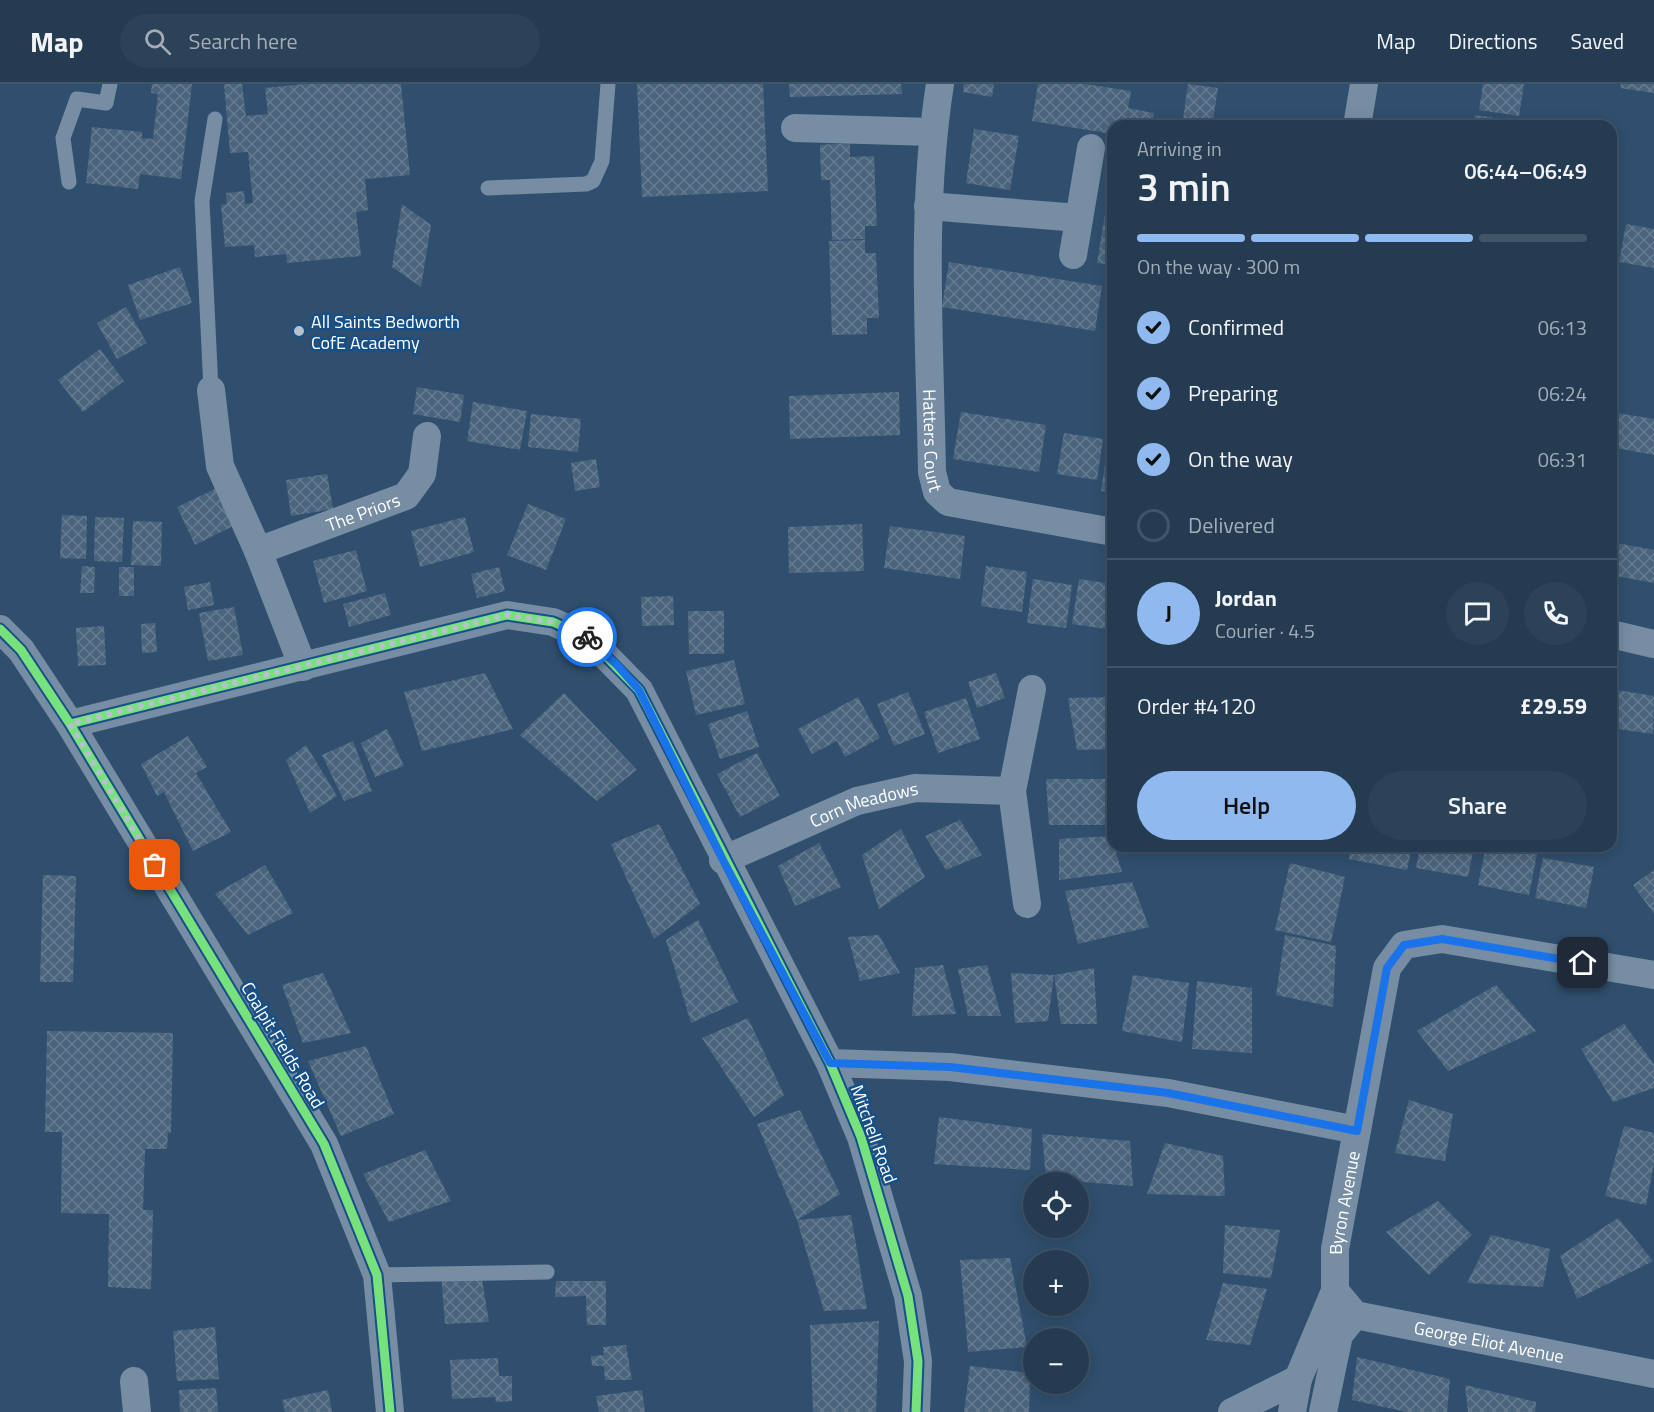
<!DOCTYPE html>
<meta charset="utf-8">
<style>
:root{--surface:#243b52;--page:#2c4259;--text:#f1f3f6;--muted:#a3adb8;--line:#415569;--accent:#90b9f0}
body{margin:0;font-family:"Titillium Web",sans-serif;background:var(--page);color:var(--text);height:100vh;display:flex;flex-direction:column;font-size:22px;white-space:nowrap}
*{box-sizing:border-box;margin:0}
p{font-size:20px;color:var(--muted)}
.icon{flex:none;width:33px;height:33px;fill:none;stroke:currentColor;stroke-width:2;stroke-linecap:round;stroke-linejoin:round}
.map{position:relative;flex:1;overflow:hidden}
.details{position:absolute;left:1107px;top:36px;width:510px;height:732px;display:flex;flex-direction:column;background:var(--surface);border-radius:18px;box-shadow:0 3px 15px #0003,0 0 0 2px var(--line)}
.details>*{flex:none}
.tools{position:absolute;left:1023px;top:1088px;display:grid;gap:12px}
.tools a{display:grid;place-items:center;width:66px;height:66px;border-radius:50%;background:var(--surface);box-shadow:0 3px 15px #0003,0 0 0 2px var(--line);font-size:30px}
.pin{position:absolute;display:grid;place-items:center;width:51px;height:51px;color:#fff;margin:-26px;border-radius:12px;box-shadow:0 3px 9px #0006}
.courier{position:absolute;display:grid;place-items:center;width:60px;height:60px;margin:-30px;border:4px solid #1a73e8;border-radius:50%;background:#fff;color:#222;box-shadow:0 2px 8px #0007}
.summary em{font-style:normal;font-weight:600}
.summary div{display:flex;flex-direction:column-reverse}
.summary{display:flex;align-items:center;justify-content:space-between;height:102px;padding:0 30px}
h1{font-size:39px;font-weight:600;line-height:45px}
.bar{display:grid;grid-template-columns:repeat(4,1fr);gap:9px 6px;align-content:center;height:72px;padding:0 30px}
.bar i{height:8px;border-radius:4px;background:var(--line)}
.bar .selected{background:var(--accent)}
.bar p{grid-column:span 4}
.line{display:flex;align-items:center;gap:15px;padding:0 30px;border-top:2px solid var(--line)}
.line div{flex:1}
.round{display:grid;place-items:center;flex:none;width:63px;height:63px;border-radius:32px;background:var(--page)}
ol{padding:0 30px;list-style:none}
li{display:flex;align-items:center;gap:18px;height:66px}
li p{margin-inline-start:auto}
li .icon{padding:6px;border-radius:50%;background:var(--accent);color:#111;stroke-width:4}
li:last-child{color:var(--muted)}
li i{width:33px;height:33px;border:3px solid var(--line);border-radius:50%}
.action{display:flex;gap:12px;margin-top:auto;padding:12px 30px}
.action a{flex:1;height:69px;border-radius:36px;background:var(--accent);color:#111;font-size:24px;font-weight:600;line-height:69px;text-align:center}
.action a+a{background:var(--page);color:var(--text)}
header{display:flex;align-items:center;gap:36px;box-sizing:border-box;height:84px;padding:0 30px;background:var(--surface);border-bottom:2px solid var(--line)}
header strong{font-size:28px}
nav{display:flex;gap:33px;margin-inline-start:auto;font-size:21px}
.search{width:420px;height:54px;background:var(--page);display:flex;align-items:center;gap:15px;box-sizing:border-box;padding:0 21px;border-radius:33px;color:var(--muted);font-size:22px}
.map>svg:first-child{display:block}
.building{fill:url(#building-cross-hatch)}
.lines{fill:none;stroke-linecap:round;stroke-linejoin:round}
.lane{stroke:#778da3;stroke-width:15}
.street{stroke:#778da3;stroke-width:28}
.cycleway-casing{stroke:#174f87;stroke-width:13}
.cycleway{stroke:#77e17e;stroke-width:9}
.done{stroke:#b7c1cc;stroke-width:6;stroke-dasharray:0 10.8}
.route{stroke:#1a73e8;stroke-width:8}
.poi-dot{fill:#b7c1cc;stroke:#174f87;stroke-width:2}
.labels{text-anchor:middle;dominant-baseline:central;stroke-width:5;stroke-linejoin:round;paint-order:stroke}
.poi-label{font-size:18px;fill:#fff;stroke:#174f87;text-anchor:start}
.street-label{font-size:18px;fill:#fff;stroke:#174f87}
</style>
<header>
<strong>Map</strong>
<div class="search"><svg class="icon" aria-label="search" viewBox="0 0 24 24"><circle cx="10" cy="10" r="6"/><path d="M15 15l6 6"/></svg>Search here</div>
<nav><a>Map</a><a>Directions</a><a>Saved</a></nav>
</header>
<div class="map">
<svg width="1654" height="1328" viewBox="0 0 1654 1328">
<defs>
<pattern id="building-cross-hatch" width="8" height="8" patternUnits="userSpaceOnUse" patternTransform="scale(1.5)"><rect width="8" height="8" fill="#4b647d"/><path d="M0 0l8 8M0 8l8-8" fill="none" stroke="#667b90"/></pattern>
</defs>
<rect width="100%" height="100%" fill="#304f6e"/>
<path class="building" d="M152,0H192L181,95L140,90L138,105L86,99L92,43L142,48V54L153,55L158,10L151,9Z
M224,0H242L246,32L268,30L265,4L305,0H401L410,91L365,95L368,126L356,128L361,172L287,179L286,170L255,173L254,161L225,163L221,121L227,120L226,109L244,107L245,120L253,119L248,68L230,69Z
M637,0H763L768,107L642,113Z
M789,0H901L902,10L790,13Z
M964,0H994L992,13L963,8Z
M1038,0H1085L1131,7L1128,24L1154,29L1152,42H1113V50L1032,37Z
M1188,0L1218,4L1212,42H1182Z
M1483,0H1524L1519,32L1479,26Z
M1621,0H1654V9L1620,4Z
M1475,31L1514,37L1513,42H1473Z
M974,45L1019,52L1010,106L966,99Z
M850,59V73L874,72L877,142H865V155L832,156L830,96H821L820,61Z
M1112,87H1113V181L1097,179Z
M402,120L431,141L421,203L392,183Z
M1626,140L1654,145V184L1619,178Z
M865,156V169H876L879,234H867V250L832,251L829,157Z
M949,178L1102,202L1095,247L942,223Z
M180,183L192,219L140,236L128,201Z
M126,223L147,259L117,275L97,239Z
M100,265L124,297L83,328L58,296Z
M417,303L464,311L460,338L413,330Z
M899,308L900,351L790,355L789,312Z
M473,318L527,327L520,366L467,357Z
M961,328L1046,341L1039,388L953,375Z
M1611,328L1654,335V371L1611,363Z
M531,330L581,335L578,368L528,363Z
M1064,349L1103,355L1097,396L1057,390Z
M1108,360L1113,361V408L1101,407Z
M596,375L600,403L575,407L571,379Z
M327,390L333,425L291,432L286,396Z
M215,405L233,442L195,461L177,423Z
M528,420L566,435L546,486L507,471Z
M62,431L87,432L86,475L60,474Z
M95,433L124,434L122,478L94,477Z
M465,433L474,468L420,483L411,447Z
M133,437L162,438L161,482L131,481Z
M862,440L864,487L789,489L788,443Z
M890,442L965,452L960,495L884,484Z
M1611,458L1654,466V499L1611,491Z
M356,466L367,507L324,519L313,477Z
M82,482L95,483L94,509H80Z
M986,482L1027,488L1022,528L981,522Z
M119,483H134V512H119Z
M499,483L505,507L477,514L471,490Z
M1033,495L1072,501L1066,544L1027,539Z
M1079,495L1113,500V546L1072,540Z
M210,498L214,521L188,526L184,503Z
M385,509L391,531L349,543L343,520Z
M673,512L674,541L642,542L641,513Z
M234,523L243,571L208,577L199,529Z
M688,527H724V570H689Z
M155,539L157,568L142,569L141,540Z
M104,542L106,581L78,582L76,544Z
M734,576L745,620L696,631L686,587Z
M485,589L513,645L422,667L404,608Z
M996,589L1005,614L977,624L968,598Z
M1611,605L1654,612L1653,650L1611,644Z
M908,608L925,650L894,662L877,620Z
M564,609L637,686L597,717L520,651Z
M858,613L880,654L845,673L837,657L812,670L798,645Z
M1113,613V665L1077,666L1068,614Z
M966,614L980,655L938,669L924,628Z
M747,627L759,663L720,675L708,640Z
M387,645L404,682L375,693L361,659Z
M188,652L207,683L196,689L231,748L193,767L164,708L157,712L141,680Z
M353,657L372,707L344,717L322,671Z
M306,661L337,712L310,729L286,676Z
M757,669L780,712L740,733L717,690Z
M1046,695H1106L1111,741H1049Z
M960,736L982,771L946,786L925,752Z
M659,740L700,820L654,855L611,760Z
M901,745L925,793L879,825L862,771Z
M1111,752L1122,788L1059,796V755Z
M819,759L841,803L795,822L778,782Z
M1351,762H1412L1407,786L1349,775Z
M1420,762H1474L1468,793L1416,784Z
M1486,762L1537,770L1529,811L1478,801Z
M1543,774L1594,783L1586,824L1535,814Z
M1290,779L1345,793L1331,858L1275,846Z
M265,781L293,829L248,851L215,810Z
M1654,786V830L1633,801Z
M43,791L76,792L73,898H40Z
M1132,798L1149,843L1078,860L1065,807Z
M698,836L738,918L691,939L666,856Z
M879,851L900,889L860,897L848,853Z
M1285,851L1336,862L1333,923L1276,911Z
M943,881L956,930L912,932L915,884Z
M987,881L1001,932H968L958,885Z
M1094,884L1097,940H1061L1054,891Z
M323,889L351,949L303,959L282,901Z
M1011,889L1054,891L1048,937L1015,939Z
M1133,891L1189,899L1182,958L1122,947Z
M1197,897L1252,904V969L1192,965Z
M1496,901L1536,947L1448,987L1417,947Z
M748,934L784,1011L754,1033L702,954Z
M1624,940L1654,980V1004L1613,1018L1581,965Z
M47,947L173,949L171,1049H168L167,1065H145L143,1126H153L151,1205L108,1203L109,1130L61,1129L62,1048H45Z
M366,962L394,1030L341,1052L308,977Z
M1409,1016L1453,1030L1445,1077L1395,1069Z
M800,1026L840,1110L797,1136L757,1040Z
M939,1033L1032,1045L1030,1086L934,1080Z
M1624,1042L1654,1049V1079L1646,1121L1605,1112Z
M1042,1050L1130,1057L1133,1102L1046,1095Z
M1165,1059L1223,1072L1225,1112L1147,1110Z
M425,1066L451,1117L389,1138L363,1090Z
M1438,1117L1472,1151L1429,1191L1386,1148Z
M851,1131L867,1225L824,1227L797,1136Z
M1618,1134L1653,1177L1577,1215L1560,1172Z
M1225,1141L1280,1146L1271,1194L1223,1189Z
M1491,1151L1550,1165L1543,1203L1467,1199Z
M1010,1174L1027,1263L968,1268L960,1176Z
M481,1189L489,1238L445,1240L441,1190Z
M556,1197H606V1241H587L586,1212L555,1213Z
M1223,1199L1267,1205L1250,1261L1206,1256Z
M879,1237L876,1328H813L810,1241Z
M215,1243L219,1295L177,1297L173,1247Z
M626,1261L632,1296H605L604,1282H592L591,1272L604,1271L603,1263Z
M1357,1273L1450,1295L1447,1328H1407L1352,1316Z
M498,1274L499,1292H512V1317L496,1318L495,1313L452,1315L450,1276Z
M970,1282L1030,1289L1029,1328H964Z
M1465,1301L1536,1318L1535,1328H1468Z
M216,1304L218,1328H180L179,1306Z
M328,1306L332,1328H285L282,1316Z
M642,1306L645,1328H599L596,1312Z"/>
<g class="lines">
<path class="lane" d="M69,98L63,54L77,15L106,19L110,0
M488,104L586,100L593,97L602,77L608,0
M211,306L202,117L215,35
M377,1191L547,1188"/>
<g class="street">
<path id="s1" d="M940,0C920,128 930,259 932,388L937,408L948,418L1113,448"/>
<path d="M1357,42L1364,0"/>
<path d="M795,44L932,48"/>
<path d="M928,122L1079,134"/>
<path d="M1073,171L1091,64"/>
<path d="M211,306L220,382L258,467L303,583"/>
<path id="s2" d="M258,467L406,412L422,390L427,352"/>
<path d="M0,545L21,566L70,640L324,1060L377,1191L390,1328"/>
<path d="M1611,550L1654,560"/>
<path d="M70,640L507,531L553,538L588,554L639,606L830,979L861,1053L908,1212L918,1277L916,1328"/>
<path id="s3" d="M723,776L857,717L915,704L1012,707"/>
<path d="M1027,820L1012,707L1032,605"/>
<path d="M830,979L950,983L1168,1009L1357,1046"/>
<path id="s4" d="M1335,1207L1355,1231L1654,1290"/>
<path d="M134,1297L137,1328"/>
<path d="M1232,1328L1298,1295"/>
<path id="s5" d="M1292,1328L1298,1295L1335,1207V1165L1387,884L1404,861L1442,855L1654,891"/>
<path d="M1323,1328L1339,1251L1355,1231"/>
</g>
<defs>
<path id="cycleway" d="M0,545L21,566L70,640L324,1060L377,1191L390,1328
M70,640L507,531L553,538L588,554L639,606L830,979L861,1053L908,1212L918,1277L916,1328"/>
</defs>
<use href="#cycleway" class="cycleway-casing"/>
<use href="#cycleway" class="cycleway"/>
</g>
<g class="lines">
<path class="done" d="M155,781L70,640L507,531L553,538L587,553"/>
<path class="route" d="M587,553L617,581L639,606L723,776L830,979L950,983L1168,1009L1357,1047L1387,884L1404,861L1442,855L1583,879"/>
</g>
<circle class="poi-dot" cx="299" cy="247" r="6"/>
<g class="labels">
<g class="poi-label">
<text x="311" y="237">All Saints Bedworth<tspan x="311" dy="21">CofE Academy</tspan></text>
</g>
<g class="street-label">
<text stroke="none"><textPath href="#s1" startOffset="357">Hatters Court</textPath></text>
<text stroke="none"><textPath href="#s2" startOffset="112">The Priors</textPath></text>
<text stroke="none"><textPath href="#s3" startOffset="152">Corn Meadows</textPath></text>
<text transform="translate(283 961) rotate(59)">Coalpit Fields Road</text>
<text transform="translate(874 1050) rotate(70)">Mitchell Road</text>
<text stroke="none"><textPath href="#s5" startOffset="218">Byron Avenue</textPath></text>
<text stroke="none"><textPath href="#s4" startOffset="168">George Eliot Avenue</textPath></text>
</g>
</g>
</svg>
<div class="tools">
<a><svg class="icon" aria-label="locate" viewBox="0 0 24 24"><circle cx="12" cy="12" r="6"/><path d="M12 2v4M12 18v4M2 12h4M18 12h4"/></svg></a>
<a>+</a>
<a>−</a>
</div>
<div class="pin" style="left:155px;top:781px;background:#ea580c"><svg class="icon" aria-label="bag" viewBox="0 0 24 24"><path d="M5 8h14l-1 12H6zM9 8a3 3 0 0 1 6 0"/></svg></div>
<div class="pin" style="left:1583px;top:879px;background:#1f2937"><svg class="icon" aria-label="home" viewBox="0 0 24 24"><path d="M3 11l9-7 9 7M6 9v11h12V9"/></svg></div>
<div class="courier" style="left:587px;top:553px"><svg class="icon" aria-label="bike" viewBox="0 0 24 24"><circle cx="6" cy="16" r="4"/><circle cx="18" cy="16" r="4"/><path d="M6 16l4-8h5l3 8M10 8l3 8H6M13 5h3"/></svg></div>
<section class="details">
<div class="summary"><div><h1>3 min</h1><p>Arriving in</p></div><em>06:44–06:49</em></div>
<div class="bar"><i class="selected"></i><i class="selected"></i><i class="selected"></i><i></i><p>On the way · 300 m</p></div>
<ol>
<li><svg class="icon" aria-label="check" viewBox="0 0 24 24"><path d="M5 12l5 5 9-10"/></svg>Confirmed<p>06:13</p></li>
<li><svg class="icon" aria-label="check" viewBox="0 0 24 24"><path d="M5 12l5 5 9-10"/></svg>Preparing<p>06:24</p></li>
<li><svg class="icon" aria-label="check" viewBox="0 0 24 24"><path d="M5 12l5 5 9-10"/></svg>On the way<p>06:31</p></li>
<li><i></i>Delivered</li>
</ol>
<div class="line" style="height:108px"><b class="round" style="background:var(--accent);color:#111">J</b><div><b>Jordan</b><p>Courier · 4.5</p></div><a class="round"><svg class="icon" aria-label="chat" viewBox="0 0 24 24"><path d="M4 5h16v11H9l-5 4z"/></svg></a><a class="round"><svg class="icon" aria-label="phone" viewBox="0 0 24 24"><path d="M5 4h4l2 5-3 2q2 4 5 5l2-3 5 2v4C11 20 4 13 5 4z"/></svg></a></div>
<div class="line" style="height:78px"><div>Order #4120</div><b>£29.59</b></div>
<div class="action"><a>Help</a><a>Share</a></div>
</section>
</div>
